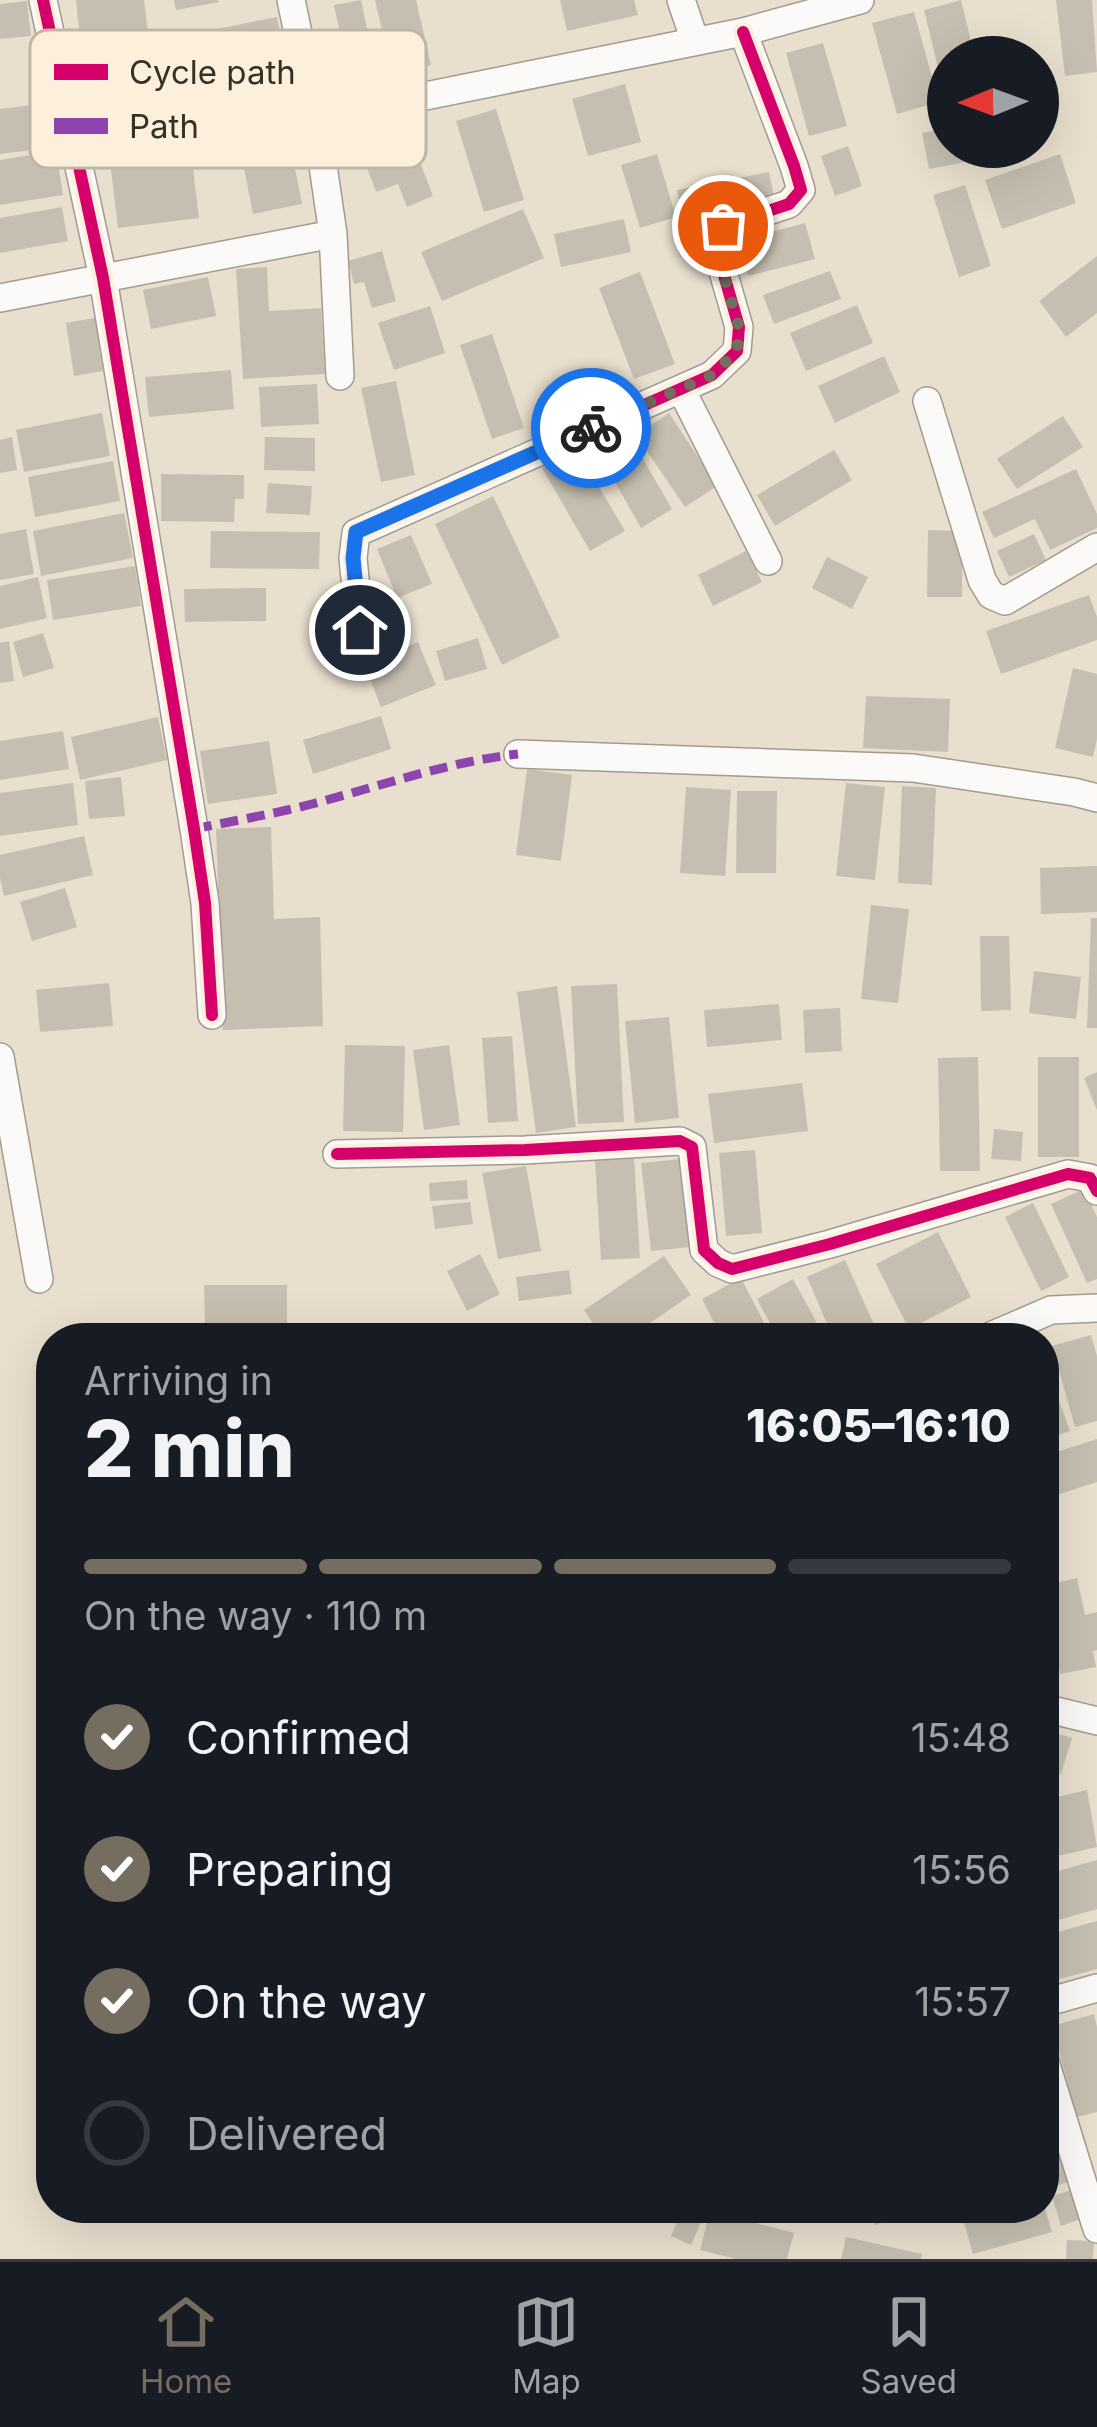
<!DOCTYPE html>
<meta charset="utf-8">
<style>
:root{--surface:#171b24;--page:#242831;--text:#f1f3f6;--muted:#9ea1a6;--line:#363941;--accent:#756d5f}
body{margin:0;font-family:Inter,sans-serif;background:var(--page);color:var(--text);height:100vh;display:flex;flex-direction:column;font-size:45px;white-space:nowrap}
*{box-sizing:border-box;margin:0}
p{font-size:39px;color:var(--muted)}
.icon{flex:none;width:66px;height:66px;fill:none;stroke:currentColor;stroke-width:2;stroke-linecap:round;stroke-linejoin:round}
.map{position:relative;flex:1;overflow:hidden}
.sheet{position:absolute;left:36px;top:1323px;width:1023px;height:900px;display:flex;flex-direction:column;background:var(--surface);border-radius:48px;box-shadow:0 12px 48px #0002}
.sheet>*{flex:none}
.needle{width:78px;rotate:269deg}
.tools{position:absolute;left:927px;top:36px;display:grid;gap:24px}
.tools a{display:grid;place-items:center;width:132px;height:132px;border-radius:50%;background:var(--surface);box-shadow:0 12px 48px #0002;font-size:60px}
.pin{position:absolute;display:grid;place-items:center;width:102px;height:102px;color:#fff;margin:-51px;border:6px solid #fff;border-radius:50%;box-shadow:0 3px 12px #0007}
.courier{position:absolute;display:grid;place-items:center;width:120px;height:120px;margin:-60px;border:9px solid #1a73e8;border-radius:50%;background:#fff;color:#222;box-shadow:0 3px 15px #0007}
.overview em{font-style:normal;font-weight:800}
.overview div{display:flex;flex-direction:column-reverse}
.overview{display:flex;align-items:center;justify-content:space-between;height:204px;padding:0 48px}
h1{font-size:78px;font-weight:800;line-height:90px}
.bar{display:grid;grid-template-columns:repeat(4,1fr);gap:18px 12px;align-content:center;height:144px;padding:0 48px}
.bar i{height:15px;border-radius:9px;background:var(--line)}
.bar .active{background:var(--accent)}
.bar p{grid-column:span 4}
ol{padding:0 48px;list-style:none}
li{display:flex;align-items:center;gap:36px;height:132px}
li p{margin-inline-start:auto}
li .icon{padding:12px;border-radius:50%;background:var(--accent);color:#fff;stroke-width:4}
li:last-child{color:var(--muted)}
li i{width:66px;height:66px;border:6px solid var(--line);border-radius:50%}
.menu{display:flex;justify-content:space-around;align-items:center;height:168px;border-top:3px solid var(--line);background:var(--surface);font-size:33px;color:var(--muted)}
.menu a{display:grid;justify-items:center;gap:6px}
.menu .active{color:var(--accent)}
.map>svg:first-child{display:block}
.building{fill:#c6bfb1}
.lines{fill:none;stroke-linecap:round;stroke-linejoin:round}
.minor-casing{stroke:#a39b8e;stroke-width:30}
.minor{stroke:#fcfaf8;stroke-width:27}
.quiet{stroke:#8e44ad;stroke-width:9;stroke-dasharray:18 9;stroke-linecap:butt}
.cycleway-casing{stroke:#fcf0dd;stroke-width:20}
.cycleway{stroke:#d6006c;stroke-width:12}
.done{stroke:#756d5f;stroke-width:12;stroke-dasharray:0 21.6}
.route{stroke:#1a73e8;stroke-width:15}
.key{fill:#fcf0dd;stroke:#c1b6a5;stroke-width:3}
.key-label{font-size:33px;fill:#362f23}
</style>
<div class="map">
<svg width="1097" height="2259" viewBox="0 0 1097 2259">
<rect width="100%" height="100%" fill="#e9dfce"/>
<path class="building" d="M76,0H144L148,32L80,39Z
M174,0H218L219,2L176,10Z
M361,0L375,66L348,72L334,5Z
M375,0H416L431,65L392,74Z
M560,0H634L638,15L567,31Z
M961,0L975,57H948L946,101L924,10Z
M1056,0H1092L1097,72L1065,76Z
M27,1L31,36L0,39V4Z
M914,12L939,102L897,114L872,23Z
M277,17L291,89L215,104L201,32Z
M823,43L847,126L809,136L786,53Z
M625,84L641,142L588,156L572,99Z
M49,103L55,147L0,154V109Z
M496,109L524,200L484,212L456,121Z
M285,117L302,204L253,214L236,127Z
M405,123L433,196L407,207L398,184L376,192L357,141Z
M948,128V147H978L981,159L929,169L922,133Z
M189,136L199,218L118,228L108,146Z
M848,146L862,186L835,196L821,156Z
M56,151L63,195L0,205V160Z
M657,154L676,217L640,228L621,165Z
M1060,154L1076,203L1002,229L985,180Z
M769,172L774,196L682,214L677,190Z
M965,185L991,266L959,277L933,195Z
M62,207L68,241L0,253V218Z
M523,209L544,258L442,301L421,252Z
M624,219L631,252L561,267L554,234Z
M805,223L815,259L748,276L738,241Z
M382,251L396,301L372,308L364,282L354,284L348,261Z
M1097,256V313L1066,337L1039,301Z
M267,267L269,311L321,308L325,374L243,379L236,269Z
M830,271L841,299L774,324L763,295Z
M640,272L675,364L634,379L599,288Z
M208,277L216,316L151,329L143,290Z
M857,305L873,343L806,371L790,333Z
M430,306L445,353L394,370L378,323Z
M95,318L103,371L74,376L66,323Z
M492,334L524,428L492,439L460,345Z
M884,356L900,392L835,423L818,386Z
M231,370L234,409L149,417L145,377Z
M396,381L415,475L381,482L361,388Z
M317,384L319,424L261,427L259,387Z
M102,413L110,456L24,472L16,430Z
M669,413L717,486L685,507L636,435Z
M1063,416L1083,447L1017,489L997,459Z
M12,437L17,470L0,473V440Z
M265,437L315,438V471L264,470Z
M631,438L672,509L641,528L600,456Z
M576,448L625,531L590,551L542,468Z
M834,450L852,480L775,526L757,495Z
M113,461L120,501L35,517L28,477Z
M1076,469L1097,514V528L1050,550L1035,519L994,538L982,512Z
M161,474L244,475V499H235L234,522L161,521Z
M268,483L312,486L310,515L266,513Z
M493,496L560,637L502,665L435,524Z
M124,513L133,558L41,576L33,531Z
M26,529L34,574L0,580V534Z
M928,530L962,531V597H927Z
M211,531L320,532L319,569L210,568Z
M1034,534L1046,560L1009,577L997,551Z
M411,535L432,584L397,598L377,549Z
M746,551L762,582L713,606L698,575Z
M827,557L868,577L852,609L812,588Z
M135,566L141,606L53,620L47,580Z
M38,577L47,618L0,629V586Z
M266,588V621L185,622L184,589Z
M1089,595L1097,617V640L1001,674L986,631Z
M43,633L54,668L23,677L13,642Z
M478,638L487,669L445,681L436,651Z
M9,641L14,681L0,683V643Z
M418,642L436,685L381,707L364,664Z
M1073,668L1097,674V739L1093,757L1055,748Z
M866,696L950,699L948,752L863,748Z
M381,716L391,749L313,774L303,740Z
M158,717L167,760L80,780L71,737Z
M63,731L69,769L0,780V741Z
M269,741L277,794L208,804L200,751Z
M527,769L572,775L561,861L516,855Z
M121,777L125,816L89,819L85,781Z
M73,783L78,825L0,836V793Z
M846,783L885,787L875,880L836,876Z
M902,786L936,788L932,885L898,883Z
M686,787L731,790L725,876L680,873Z
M737,791H777L776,873H736Z
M271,827L274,919L320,917L323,1026L223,1030L216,829Z
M84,836L93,875L4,896L0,878V855Z
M1097,866V912L1041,914L1040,868Z
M65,888L77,927L32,941L20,902Z
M871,905L909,909L898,1003L861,999Z
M1091,918H1097V1028H1087Z
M980,936H1009L1011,1010L981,1011Z
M1034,971L1081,977L1076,1019L1029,1013Z
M109,983L113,1026L40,1032L36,990Z
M617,984L624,1122L578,1124L571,986Z
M557,986L576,1127L536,1133L517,992Z
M779,1004L782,1040L707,1047L704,1010Z
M840,1008L842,1051L805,1053L803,1010Z
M669,1017L679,1118L635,1123L625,1021Z
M512,1036L518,1121L488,1123L482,1038Z
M345,1045L405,1046L403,1132L343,1131Z
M449,1045L460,1125L424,1130L413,1050Z
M978,1057L980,1171H940L938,1058Z
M1038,1057H1079V1157H1038Z
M1097,1072V1110L1084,1078Z
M802,1083L808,1131L714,1143L708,1094Z
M994,1129L1023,1132L1021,1161L991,1159Z
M755,1150L762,1233L726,1236L719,1153Z
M634,1158L640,1258L601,1260L595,1160Z
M681,1159L691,1247L651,1251L641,1163Z
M526,1166L541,1251L498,1259L482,1173Z
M467,1180L468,1199L430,1201L429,1183Z
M1084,1189L1097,1217V1279L1087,1283L1051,1204Z
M470,1202L473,1224L435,1229L432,1206Z
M1033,1203L1069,1277L1041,1291L1005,1217Z
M938,1232L971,1297L909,1329L876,1264Z
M480,1254L500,1294L467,1311L447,1271Z
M664,1256L691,1295L628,1338H603L584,1310Z
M845,1260L880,1338H833L807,1277Z
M569,1270L572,1294L519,1301L516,1277Z
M741,1278L772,1338H722L702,1299Z
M793,1279L825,1338H778L757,1299Z
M204,1285H287V1327L205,1328Z
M1091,1335L1097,1356V1421L1075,1427L1052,1346Z
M1044,1359L1070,1431L1044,1440Z
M1097,1439V1482L1044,1499V1456Z
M1077,1578L1085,1615L1097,1612V1650L1093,1651L1096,1667L1060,1674L1044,1602V1586Z
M1044,1729L1072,1738L1061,1774L1044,1768Z
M1087,1790L1097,1847L1044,1859V1800Z
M1097,1860V1909L1044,1924V1875Z
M1097,1921V1969L1044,1983V1936Z
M1094,2014L1097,2027V2112L1077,2117L1052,2026Z
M1062,2158L1069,2182L1050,2187L1044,2163Z
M1075,2189L1084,2218L1061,2226L1052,2196Z
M683,2208H707L691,2245L671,2236Z
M870,2208H946L947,2209L912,2219L911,2214L875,2225Z
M1001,2208H1045L1052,2232L973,2254L963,2219Z
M710,2211L794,2233L787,2259H736L700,2250Z
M846,2237L922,2254L921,2259H841Z
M1067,2240L1094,2241L1093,2259H1066Z"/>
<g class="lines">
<defs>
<path id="minor" d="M43,0L103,278L194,829L205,903L212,1015
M291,0L316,118L333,234L340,376
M681,0L695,41
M316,118L743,32L860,0
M0,298L333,234
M681,389L768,561
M927,401L982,580L991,595L1005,601L1097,547
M360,630L353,558L356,533L712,375L737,351L739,327L713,237L723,226L789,204L801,190L794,166L743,32
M518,754L913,768L1074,792L1097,798
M0,1057L39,1279
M337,1154L525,1150L680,1141L692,1147L704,1250L718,1263L732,1269L830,1244L1068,1174L1090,1178L1097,1191
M986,1338L1051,1310L1097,1308
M1044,1708L1097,1721
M1044,2003L1097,1988
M1044,2058L1097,2229"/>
</defs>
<use href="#minor" class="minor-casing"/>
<use href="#minor" class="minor"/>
<path class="quiet" d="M194,829C233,821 273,814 312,804C381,786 447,762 518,754"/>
<defs>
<path id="cycleway" d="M43,0L103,278L194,829L205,903L212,1015
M360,630L353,558L356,533L712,375L737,351L739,327L713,237L723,226L789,204L801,190L794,166L743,32
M337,1154L525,1150L680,1141L692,1147L704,1250L718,1263L732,1269L830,1244L1068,1174L1090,1178L1097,1191"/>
</defs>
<use href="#cycleway" class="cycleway-casing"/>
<use href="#cycleway" class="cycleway"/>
</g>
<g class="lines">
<path class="done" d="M591,428L712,375L737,351L739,328L713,237L723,226"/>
<path class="route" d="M360,630L353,558L356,532L591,428"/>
</g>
<rect x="30" y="30" width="396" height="138" rx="18" class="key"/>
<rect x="54" y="64" width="54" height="16" fill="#d6006c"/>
<rect x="54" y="118" width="54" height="16" fill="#8e44ad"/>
<g class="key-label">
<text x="129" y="84">Cycle path</text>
<text x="129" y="138">Path</text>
</g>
</svg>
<div class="tools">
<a><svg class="needle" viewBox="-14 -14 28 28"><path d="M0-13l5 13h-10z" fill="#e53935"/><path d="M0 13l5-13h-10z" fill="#9ea1a6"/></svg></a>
</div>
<div class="pin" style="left:723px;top:226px;background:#ea580c"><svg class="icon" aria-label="bag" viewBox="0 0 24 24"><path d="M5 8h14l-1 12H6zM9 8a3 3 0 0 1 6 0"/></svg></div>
<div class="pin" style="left:360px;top:630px;background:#1f2937"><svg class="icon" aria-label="home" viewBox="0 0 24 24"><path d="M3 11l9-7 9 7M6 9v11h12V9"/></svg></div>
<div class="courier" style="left:591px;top:428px"><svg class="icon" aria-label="bike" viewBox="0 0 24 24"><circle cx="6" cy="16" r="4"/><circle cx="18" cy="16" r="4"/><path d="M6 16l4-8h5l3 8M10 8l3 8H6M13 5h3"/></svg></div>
<section class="sheet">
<div class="overview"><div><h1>2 min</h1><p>Arriving in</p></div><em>16:05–16:10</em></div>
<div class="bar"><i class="active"></i><i class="active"></i><i class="active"></i><i></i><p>On the way · 110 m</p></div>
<ol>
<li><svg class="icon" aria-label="check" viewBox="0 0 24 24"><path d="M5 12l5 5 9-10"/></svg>Confirmed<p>15:48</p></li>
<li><svg class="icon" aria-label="check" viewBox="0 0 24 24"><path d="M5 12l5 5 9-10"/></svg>Preparing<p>15:56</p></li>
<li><svg class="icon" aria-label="check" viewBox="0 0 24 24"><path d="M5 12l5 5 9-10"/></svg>On the way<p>15:57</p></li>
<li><i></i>Delivered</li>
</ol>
</section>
</div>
<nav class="menu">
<a class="active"><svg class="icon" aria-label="home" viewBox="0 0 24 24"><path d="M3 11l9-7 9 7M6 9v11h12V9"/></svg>Home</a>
<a><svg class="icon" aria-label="map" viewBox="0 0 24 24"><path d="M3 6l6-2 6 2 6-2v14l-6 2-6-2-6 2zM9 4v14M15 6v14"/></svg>Map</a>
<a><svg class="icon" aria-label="saved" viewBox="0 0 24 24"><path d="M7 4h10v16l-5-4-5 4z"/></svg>Saved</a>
</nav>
